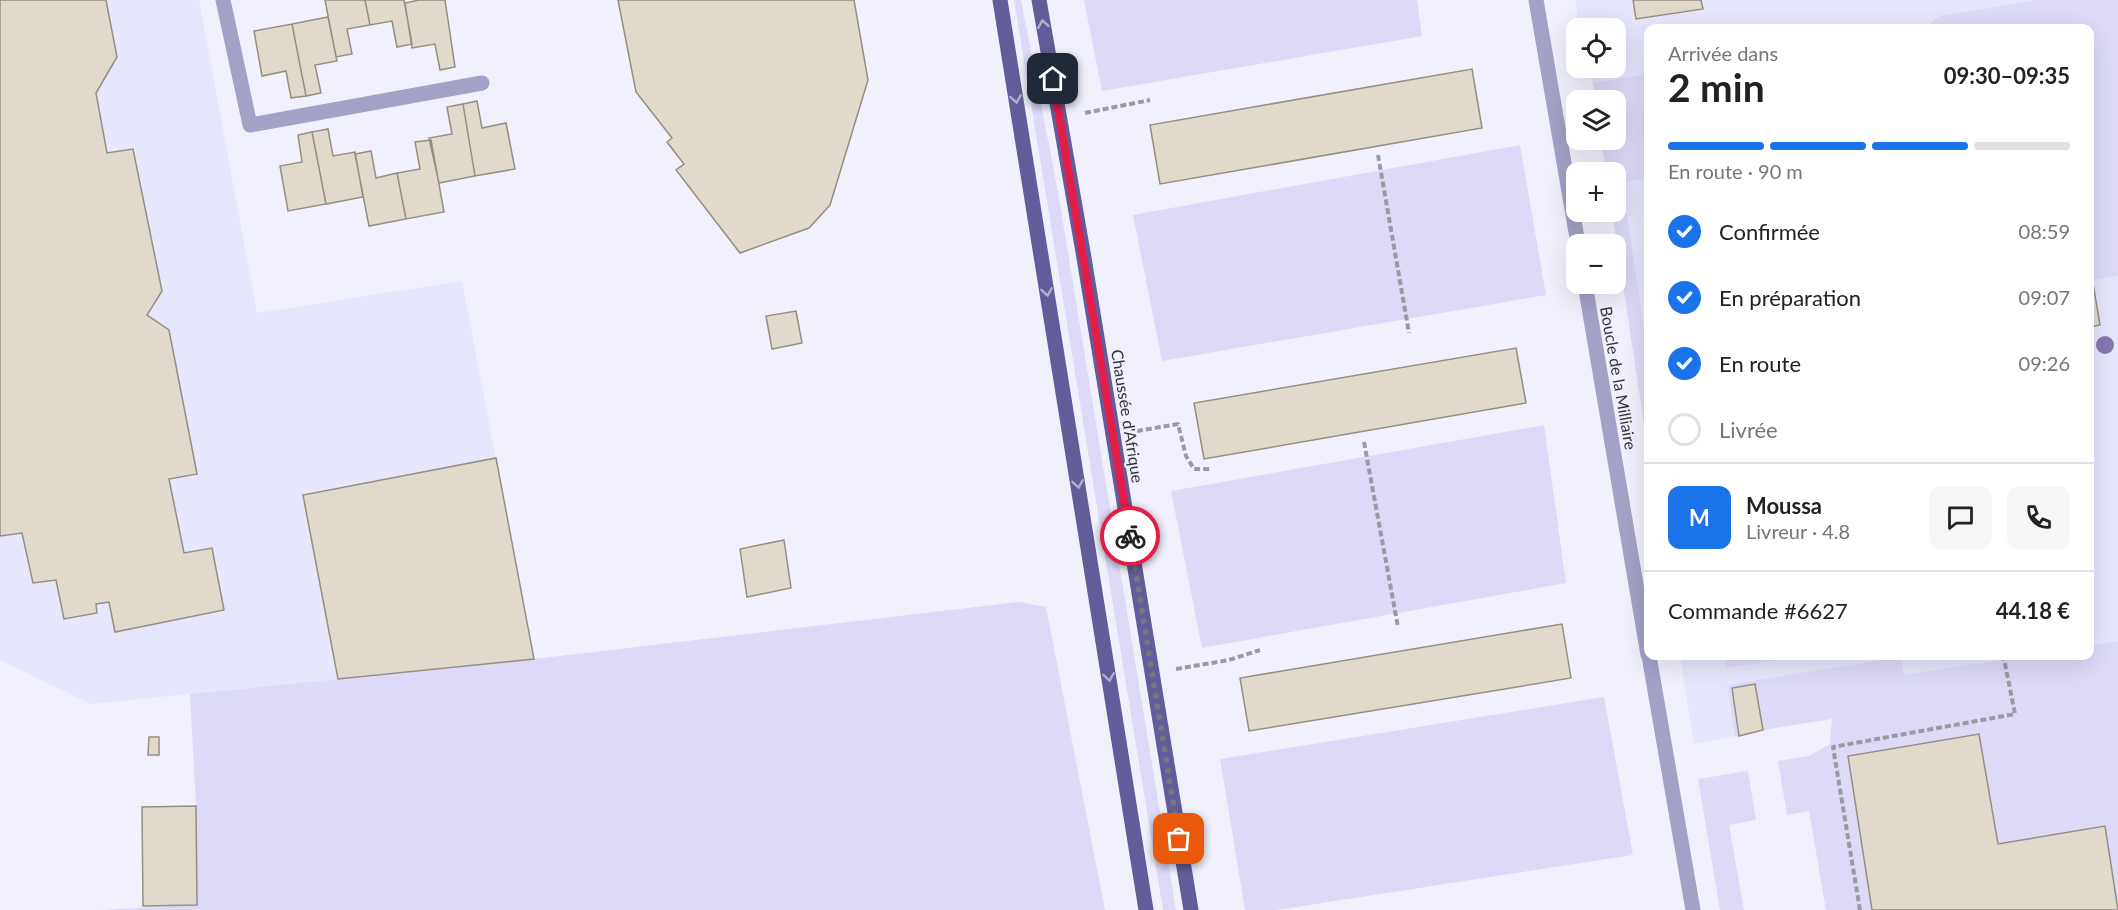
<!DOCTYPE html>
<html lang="fr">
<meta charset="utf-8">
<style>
:root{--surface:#fff;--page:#f6f6f6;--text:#222;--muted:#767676;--line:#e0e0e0;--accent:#1a73e8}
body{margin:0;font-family:Lato,sans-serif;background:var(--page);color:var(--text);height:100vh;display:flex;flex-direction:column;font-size:22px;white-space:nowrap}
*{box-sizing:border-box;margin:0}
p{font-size:20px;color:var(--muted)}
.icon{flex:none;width:33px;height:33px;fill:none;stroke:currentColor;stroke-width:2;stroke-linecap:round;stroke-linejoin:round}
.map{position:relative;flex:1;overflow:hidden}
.drawer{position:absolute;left:1644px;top:24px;width:450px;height:636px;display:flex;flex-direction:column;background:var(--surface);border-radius:12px;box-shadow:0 6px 24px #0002}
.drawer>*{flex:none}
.controls{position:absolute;left:1566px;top:18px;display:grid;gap:12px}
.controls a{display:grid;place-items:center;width:60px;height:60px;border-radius:12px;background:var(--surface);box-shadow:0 6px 24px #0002;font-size:30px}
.pin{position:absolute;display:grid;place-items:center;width:51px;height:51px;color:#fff;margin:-26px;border-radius:12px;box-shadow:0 3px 9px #0006}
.courier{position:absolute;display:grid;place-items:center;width:60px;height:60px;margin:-30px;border:4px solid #e11d48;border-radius:50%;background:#fff;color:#222;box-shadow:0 2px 8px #0007}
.headline em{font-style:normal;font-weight:700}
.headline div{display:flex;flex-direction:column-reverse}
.headline{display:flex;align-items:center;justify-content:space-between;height:102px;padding:0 24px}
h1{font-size:39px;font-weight:700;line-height:45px}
.bar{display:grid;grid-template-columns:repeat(4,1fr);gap:9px 6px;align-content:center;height:72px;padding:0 24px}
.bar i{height:8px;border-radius:4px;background:var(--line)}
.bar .active{background:var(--accent)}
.bar p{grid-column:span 4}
.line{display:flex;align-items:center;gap:15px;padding:0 24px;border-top:2px solid var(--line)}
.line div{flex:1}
.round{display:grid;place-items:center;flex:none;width:63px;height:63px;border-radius:12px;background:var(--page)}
ol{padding:0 24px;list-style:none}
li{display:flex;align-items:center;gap:18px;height:66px}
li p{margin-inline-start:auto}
li .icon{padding:6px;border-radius:50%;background:var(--accent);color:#fff;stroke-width:4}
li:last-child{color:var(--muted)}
li i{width:33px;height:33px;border:3px solid var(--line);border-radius:50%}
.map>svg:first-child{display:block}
.built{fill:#e6e6fc}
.green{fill:#dcdaf6}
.building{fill:#e1d9cb;stroke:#968e81;stroke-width:1.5}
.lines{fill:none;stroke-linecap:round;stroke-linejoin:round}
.path{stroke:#9a9aa3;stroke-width:4;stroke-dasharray:6 3;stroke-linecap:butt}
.minor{stroke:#a3a1c5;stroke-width:15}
.primary{stroke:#635c9a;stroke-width:15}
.tree{fill:#8677b0}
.oneway{stroke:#b1aed0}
.done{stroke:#76767e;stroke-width:6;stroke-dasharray:0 10.8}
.route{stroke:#e11d48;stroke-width:8}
.labels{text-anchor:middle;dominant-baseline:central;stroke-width:4.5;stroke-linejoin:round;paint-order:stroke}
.street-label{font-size:16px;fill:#343339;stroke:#f1f1fd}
</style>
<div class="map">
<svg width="2118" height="910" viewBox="0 0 2118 910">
<rect width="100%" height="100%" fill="#f1f1fd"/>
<path class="built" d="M0,0H199L257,313L462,281L534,659L91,704L0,660Z
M1576,0H2118V673L1763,730L1694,744L1680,656H2090V28H1648V449L1612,212H1616V172H1606L1601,140H1616V100H1596L1589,68H1616V28H1578Z"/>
<path class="green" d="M1014,0H1021L1058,192L1176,910H1163Z
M1084,0H1417L1422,36L1102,91Z
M2038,0H2118V276L2092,280L2090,265V28H1923L1940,16Z
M1648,74V178L1622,183L1648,356V449L1612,212H1616V172H1606L1601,140H1616V100H1596L1593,83Z
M1520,145L1546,295L1162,361L1133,215Z
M1544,425L1566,583L1202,648L1171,491Z
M1019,602L1046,607L1105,910H99L197,905L196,806L190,694L534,659Z
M2118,641V910H1826L1809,811L1787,815L1778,761L1809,756L1830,744L1832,719L1763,730L1755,684L1732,688L1739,736L1735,737L1727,685L1900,657L1904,675L2027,656H2090V646Z
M1724,656H1802L1726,668Z
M1604,697L1633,855L1277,910H1245L1220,759Z
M1748,771L1756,820L1729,825L1744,910H1720L1698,779Z"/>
<path class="building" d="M0,0H106L117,57L96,93L107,153L133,149L162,291L147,315L169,330L197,474L169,479L184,553L212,548L224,610L115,632L109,602L96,604L97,613L64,619L56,580L33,583L22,533L0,536Z
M325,0H365L370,25L347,29L352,54L336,57Z
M365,0H404L412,44L397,47L392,21L370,25Z
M419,0H445L455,67L440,70L435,44L412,48L405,3Z
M618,0H854L868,80L830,205L809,228L740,253L676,170L684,164L667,142L672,138L636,92Z
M1633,0H1701L1703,9L1636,19Z
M328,17L337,61L315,65L321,93L306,96L292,24Z
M292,24L306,96L291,98L286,71L262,76L254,31Z
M1472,69L1482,128L1160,184L1150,125Z
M477,101L482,128L506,123L515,169L475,176L463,104Z
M463,104L475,176L439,183L429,138L452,134L447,107Z
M328,129L333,156L355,152L363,197L326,204L312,132Z
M312,132L326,204L288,211L280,166L302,162L298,135Z
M431,140L444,212L406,219L397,173L420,169L415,142Z
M371,151L376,178L397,173L406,219L369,226L355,154Z
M2090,265L2100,325L2090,327Z
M796,311L802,343L772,349L766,316Z
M1516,348L1526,403L1204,459L1194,403Z
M496,458L534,659L338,679L303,495Z
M784,540L791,588L747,597L740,549Z
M1562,624L1571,678L1249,731L1240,678Z
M1755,684L1763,730L1739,736L1732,688Z
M1979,734L1998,844L2105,826L2118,910H1872L1848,756Z
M149,737H159V755H148Z
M196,806L197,905L143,906L142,807Z"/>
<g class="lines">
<path class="path" d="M1085,113L1150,100
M1378,155L1409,333
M1137,431L1178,424L1186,456L1194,469H1211
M1364,442L1398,627
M1176,669L1229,660L1260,650
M1860,910L1833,747L2015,714L2004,659"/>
<path class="minor" d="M223,0L250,125L482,83
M1536,0L1578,244
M1585,284L1648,655
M1649,656L1693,910"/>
<path class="primary" d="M1000,0L1146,910
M1039,0L1083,252L1191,910"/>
</g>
<circle class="tree" cx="2105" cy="345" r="9"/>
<defs><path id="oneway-chevron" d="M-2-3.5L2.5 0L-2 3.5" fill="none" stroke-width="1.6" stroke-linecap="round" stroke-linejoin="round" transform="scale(1.5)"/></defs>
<g class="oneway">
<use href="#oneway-chevron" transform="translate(1043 24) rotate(-100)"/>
<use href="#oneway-chevron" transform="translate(1016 99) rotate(81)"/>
<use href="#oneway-chevron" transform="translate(1047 292) rotate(81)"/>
<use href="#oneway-chevron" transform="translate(1078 484) rotate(81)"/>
<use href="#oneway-chevron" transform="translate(1109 677) rotate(81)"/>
</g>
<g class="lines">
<path class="done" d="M1130,536L1179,839"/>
<path class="route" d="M1053,79L1130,536"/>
</g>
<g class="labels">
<g class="street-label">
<text transform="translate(1619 378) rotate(80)">Boucle de la Milliaire</text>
<text transform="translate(1128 416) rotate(81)">Chaussée d'Afrique</text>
</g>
</g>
</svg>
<div class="controls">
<a><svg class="icon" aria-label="locate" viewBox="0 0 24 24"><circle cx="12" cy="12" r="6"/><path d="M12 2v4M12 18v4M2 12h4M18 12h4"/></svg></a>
<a><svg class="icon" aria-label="layers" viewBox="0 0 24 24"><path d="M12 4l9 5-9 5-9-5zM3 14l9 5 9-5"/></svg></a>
<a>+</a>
<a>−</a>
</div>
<div class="pin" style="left:1179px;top:839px;background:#ea580c"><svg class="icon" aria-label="bag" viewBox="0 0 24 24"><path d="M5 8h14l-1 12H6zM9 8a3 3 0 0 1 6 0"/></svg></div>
<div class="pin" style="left:1053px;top:79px;background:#1f2937"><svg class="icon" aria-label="home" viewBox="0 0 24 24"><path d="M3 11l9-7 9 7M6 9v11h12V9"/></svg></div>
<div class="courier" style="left:1130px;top:536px"><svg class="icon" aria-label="bike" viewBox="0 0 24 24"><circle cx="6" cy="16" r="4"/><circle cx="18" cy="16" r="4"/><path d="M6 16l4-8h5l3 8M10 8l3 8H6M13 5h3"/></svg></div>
<section class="drawer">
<div class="headline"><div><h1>2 min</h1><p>Arrivée dans</p></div><em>09:30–09:35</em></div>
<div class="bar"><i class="active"></i><i class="active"></i><i class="active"></i><i></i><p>En route · 90 m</p></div>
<ol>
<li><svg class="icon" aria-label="check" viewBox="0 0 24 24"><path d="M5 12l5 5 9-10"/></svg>Confirmée<p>08:59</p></li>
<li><svg class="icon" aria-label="check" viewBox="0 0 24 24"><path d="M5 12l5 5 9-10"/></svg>En préparation<p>09:07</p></li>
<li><svg class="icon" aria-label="check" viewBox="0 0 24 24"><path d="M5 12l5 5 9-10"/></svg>En route<p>09:26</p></li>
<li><i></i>Livrée</li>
</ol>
<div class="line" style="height:108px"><b class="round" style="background:var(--accent);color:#fff">M</b><div><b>Moussa</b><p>Livreur · 4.8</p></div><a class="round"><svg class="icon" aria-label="chat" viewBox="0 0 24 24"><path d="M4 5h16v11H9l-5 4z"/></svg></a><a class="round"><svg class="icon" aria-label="phone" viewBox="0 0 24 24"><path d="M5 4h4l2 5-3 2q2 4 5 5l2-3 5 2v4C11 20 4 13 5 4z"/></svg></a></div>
<div class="line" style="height:78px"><div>Commande #6627</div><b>44.18 €</b></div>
</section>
</div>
